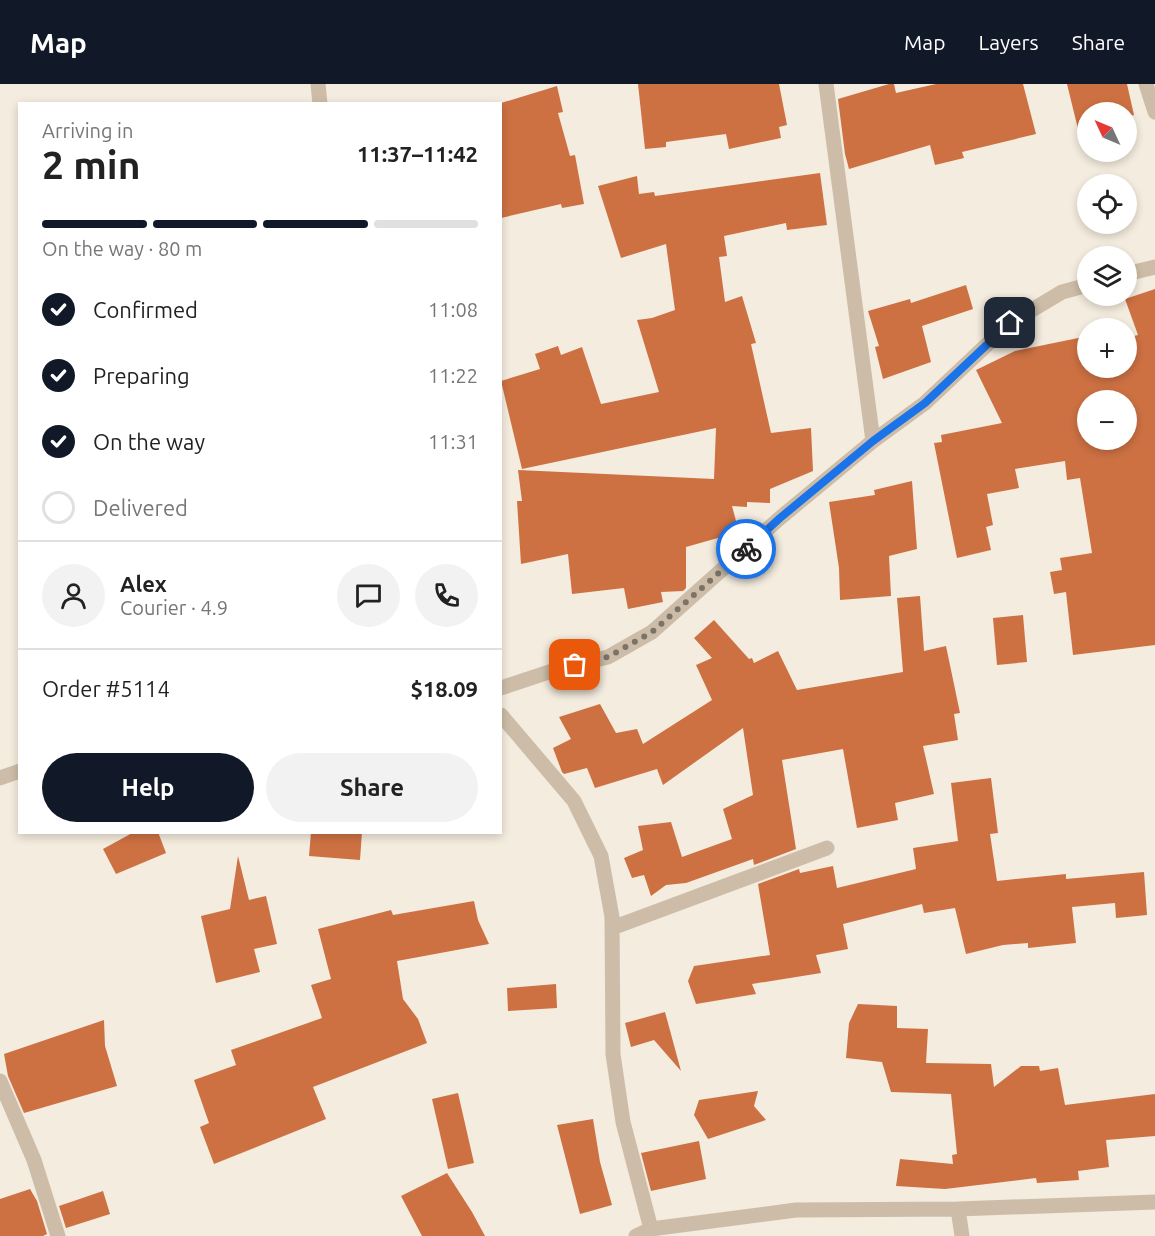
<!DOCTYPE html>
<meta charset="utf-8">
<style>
:root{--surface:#fff;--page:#f2f2f2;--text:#222;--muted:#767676;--line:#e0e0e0;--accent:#111827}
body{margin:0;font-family:Ubuntu,sans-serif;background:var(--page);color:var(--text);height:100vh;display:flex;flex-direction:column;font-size:22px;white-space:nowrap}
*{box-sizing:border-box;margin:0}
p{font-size:20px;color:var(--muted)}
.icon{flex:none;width:33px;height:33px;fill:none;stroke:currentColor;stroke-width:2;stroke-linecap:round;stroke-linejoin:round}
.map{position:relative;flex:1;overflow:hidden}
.sheet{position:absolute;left:18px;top:18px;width:484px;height:732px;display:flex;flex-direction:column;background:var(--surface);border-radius:0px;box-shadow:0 3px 9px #0003}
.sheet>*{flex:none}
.needle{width:39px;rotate:314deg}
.tools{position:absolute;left:1077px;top:18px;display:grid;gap:12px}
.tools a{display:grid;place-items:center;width:60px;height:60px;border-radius:50%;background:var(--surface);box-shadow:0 3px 9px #0003;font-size:30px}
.pin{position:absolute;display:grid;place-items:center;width:51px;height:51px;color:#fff;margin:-26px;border-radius:12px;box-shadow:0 3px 9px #0006}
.courier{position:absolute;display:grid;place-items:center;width:60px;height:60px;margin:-30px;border:4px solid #1a73e8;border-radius:50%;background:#fff;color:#222;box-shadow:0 2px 8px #0007}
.head em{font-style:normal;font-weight:700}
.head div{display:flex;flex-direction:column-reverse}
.head{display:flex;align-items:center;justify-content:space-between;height:102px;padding:0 24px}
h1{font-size:39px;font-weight:700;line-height:45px}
.bar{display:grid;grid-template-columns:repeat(4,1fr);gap:9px 6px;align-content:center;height:72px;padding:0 24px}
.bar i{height:8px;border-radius:4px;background:var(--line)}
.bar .on{background:var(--accent)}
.bar p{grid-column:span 4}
.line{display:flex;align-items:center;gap:15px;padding:0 24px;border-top:2px solid var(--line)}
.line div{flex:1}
.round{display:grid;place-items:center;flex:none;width:63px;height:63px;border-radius:32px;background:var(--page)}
ol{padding:0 24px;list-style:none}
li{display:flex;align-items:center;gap:18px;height:66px}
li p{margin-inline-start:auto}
li .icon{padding:6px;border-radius:50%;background:var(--accent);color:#fff;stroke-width:4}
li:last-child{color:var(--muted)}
li i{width:33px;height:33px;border:3px solid var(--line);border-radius:50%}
.primary-button{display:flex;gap:12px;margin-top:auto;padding:12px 24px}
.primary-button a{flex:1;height:69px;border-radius:36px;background:var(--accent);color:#fff;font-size:24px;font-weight:700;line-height:69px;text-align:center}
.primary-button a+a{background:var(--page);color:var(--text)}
header{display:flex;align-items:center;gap:36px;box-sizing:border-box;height:84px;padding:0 30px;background:var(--accent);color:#fff}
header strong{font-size:28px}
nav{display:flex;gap:33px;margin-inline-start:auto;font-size:21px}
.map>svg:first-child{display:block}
.building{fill:#cd7143;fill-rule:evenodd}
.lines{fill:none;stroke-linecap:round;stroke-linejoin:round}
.minor{stroke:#cdbda8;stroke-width:15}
.done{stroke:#7b7268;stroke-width:6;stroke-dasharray:0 10.8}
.route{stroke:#1a73e8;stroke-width:8}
</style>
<header>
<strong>Map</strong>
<nav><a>Map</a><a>Layers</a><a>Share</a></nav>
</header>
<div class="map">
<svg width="1155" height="1152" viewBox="0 0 1155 1152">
<rect width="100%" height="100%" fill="#f4ecde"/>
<path class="building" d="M638,0H779L787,41L779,43L781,54L729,65L726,50L666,58V63L645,65Z
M889,0H894L896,9L936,0H1023L1036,50L962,68L964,74L935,81L930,61L849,85L845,70L838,15Z
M1067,0H1127L1134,31L1126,33V28H1088V43L1078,45Z
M557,2L563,28L558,29L570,72L575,71L584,120L562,124L561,120L501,134V19Z
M820,89L827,141L787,146L786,139L724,152L727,172L719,173L725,218L742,212L756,259L751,260L771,349L811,344L813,387L770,405V419L747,418V423L732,422L739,448L686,463V504L683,507L661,508L663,518L628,525L624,504L572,510L568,470L521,480L517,417H522L518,386L714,395L716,344L522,385L501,297L540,285L535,270L558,262L561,271L582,263L601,320L659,308L637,236L652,234L675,226L666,160L621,174L598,102L637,92L639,110L654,108L655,112Z
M966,201L973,225L922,242L931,278L883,295L875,263L879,262L868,227L910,215L911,219Z
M1155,205V561L1073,571L1066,508L1054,510L1050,488L1062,486L1060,474L1092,469L1080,394L1067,396L1065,377L1015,385L1019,404L987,410L993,441L986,443L991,466L957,474L934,359L942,358L941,351L1002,339L976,286L1015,267L1088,252V284H1126V254L1138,251L1125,215ZM1088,316H1126V356H1088Z
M912,397L917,465L889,472L891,512L840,516L839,484L829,418L875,411L874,406Z
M920,512L924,567L946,562L960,629L954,630L958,656L923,662L934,710L895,719L898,736L857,744L843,665L782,676L796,765L754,781L753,775L686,799L666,801L651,812L644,791L632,794L624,774L643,766L638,742L671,738L682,773L732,755L723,725L753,711L743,644L663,701L657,685L595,704L587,684L564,690L562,688L553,664L571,655L559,633L600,620L616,649L637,645L643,660L712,616L696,581L712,574L694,554L714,536L749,575L752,574L754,579L778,567L797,606L903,588L897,514Z
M1023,531L1027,578L997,581L993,534Z
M991,694L998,749L990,750L997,797L1066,790V795L1144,788L1147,831L1116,834L1115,819L1072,823L1076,859L1028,864V859L1003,861L966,870L955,824L924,829L922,820L843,840L848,865L816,871L821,889L752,900L756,910L696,920L688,897L694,882L770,871L758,800L799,785L800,789L833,782L837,804L916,785L913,764L958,757L951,699Z
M134,748H158L166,769L116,790L103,765Z
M311,748H362L360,776L309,772Z
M238,772L249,816L266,812L277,860L254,865L260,888L216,899L201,832L230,825Z
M474,817L478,836L489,860L397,877L403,915L418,935L427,959L313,1003L326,1035L214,1080L200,1043L209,1039L194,996L236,981L231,966L322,934L311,901L331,895L318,845L391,826L393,831Z
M556,900L557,924L508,927L507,904Z
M858,920L897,922V944L928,945L926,979L991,980L994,1003L1021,982H1039L1040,987L1058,984L1065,1021L1155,1010V1052L1106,1056L1109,1083L1078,1087L1079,1096L1037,1099L1036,1094L945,1105L896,1102L900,1075L953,1080L952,1071L957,1070L951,1010L891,1008L882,978L846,974L849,939Z
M665,928L681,987L654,956L631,963L625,939Z
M104,936L105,962L117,1002L24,1029L8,992L4,970Z
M758,1007L754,1022L766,1036L708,1055L694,1031L699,1016Z
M458,1009L474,1079L448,1085L432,1015Z
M593,1035L600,1078L612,1121L580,1130L557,1041Z
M699,1057L706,1095L651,1107L641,1069Z
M447,1089L472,1128L485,1152H422L401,1112Z
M30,1105L37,1117L47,1150L43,1152H0V1115Z
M103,1107L110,1130L66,1144L59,1122Z"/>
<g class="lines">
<path class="minor" d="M318,0L320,20
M826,0L873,357
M1146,0L1155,28
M1126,190L1155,183
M501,604L558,585L608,573L652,548L780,434L873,357L925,319L1010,239L1062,208L1088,201
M501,631L574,717L601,772L612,833L613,970L623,1038L651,1145
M0,694L20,687
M612,844L827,764
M0,997L34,1076L58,1152
M958,1125L962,1152
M636,1152L651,1145L796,1126L958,1125L1155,1118"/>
</g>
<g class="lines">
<path class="done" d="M575,581L608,573L652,548L746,465"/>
<path class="route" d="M746,465L780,434L873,357L925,319L1010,239"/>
</g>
</svg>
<div class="tools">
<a><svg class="needle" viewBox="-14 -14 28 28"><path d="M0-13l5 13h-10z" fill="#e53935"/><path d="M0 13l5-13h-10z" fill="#767676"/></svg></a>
<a><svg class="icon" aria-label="locate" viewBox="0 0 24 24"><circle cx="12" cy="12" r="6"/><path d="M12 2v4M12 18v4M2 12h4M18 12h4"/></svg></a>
<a><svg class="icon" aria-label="layers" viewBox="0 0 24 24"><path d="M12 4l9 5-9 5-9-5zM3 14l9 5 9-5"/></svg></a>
<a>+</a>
<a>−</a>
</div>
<div class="pin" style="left:575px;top:581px;background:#ea580c"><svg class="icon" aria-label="bag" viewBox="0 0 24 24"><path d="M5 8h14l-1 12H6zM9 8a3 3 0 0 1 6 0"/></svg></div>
<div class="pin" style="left:1010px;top:239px;background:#1f2937"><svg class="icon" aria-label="home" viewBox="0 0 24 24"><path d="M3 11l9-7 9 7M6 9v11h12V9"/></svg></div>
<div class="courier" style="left:746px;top:465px"><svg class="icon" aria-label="bike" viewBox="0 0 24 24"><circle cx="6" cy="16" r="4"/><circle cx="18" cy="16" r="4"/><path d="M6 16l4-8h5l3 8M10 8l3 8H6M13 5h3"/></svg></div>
<section class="sheet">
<div class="head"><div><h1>2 min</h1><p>Arriving in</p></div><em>11:37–11:42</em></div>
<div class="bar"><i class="on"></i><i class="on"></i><i class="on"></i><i></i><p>On the way · 80 m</p></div>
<ol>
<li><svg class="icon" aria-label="check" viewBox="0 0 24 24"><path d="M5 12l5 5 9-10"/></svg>Confirmed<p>11:08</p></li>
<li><svg class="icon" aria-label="check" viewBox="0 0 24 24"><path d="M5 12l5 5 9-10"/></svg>Preparing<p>11:22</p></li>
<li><svg class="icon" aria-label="check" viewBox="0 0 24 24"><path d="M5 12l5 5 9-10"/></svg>On the way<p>11:31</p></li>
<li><i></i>Delivered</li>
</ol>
<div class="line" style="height:108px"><a class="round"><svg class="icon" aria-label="person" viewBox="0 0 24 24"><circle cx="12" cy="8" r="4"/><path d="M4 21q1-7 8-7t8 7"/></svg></a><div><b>Alex</b><p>Courier · 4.9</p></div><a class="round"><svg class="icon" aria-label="chat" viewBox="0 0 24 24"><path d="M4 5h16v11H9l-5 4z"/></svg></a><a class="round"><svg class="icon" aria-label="phone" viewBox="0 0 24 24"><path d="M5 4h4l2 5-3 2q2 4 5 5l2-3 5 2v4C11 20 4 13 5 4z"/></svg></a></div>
<div class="line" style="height:78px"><div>Order #5114</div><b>$18.09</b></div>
<div class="primary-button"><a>Help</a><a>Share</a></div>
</section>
</div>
